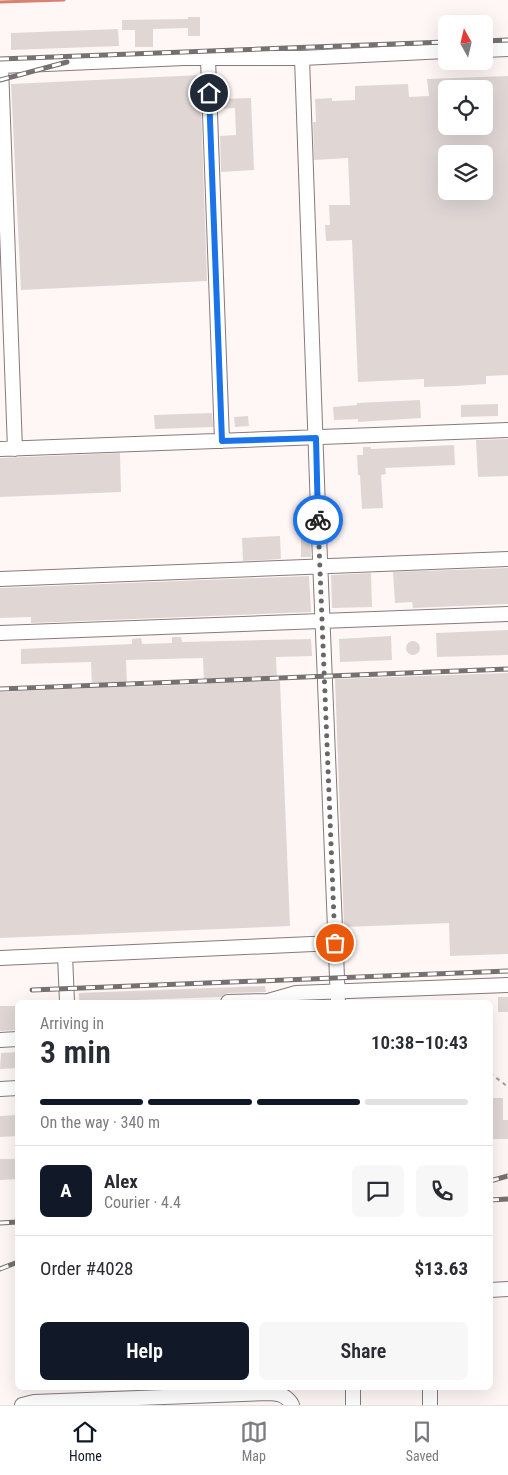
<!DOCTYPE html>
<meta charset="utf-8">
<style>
:root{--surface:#fff;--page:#f7f7f7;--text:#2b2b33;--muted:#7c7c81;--line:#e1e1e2;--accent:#111827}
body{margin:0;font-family:"Roboto Condensed",sans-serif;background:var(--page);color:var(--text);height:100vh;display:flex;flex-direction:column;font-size:19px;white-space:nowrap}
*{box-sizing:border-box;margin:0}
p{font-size:16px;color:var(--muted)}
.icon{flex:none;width:28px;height:28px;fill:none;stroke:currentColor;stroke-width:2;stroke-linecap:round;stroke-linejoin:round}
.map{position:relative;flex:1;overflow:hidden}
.details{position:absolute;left:15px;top:1000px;width:478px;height:390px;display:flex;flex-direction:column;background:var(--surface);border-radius:8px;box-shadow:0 5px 20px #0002}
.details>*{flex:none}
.needle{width:32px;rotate:352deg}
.buttons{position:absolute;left:438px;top:15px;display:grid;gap:10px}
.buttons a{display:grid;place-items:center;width:55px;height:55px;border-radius:8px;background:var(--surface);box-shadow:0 5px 20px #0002;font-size:25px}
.pin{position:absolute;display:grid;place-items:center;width:42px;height:42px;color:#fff;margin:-21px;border:2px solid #fff;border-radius:50%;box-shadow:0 1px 5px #0007}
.courier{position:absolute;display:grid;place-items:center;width:50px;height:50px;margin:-25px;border:4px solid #1a73e8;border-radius:50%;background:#fff;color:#222;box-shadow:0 1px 6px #0007}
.head em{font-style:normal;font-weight:600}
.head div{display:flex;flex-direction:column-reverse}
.head{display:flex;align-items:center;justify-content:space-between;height:85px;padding:0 25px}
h1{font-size:32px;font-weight:600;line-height:38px}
.bar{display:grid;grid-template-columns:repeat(4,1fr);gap:8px 5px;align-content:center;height:60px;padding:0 25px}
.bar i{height:6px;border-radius:4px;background:var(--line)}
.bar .on{background:var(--accent)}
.bar p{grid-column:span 4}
.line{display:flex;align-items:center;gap:12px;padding:0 25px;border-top:1px solid var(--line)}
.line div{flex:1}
.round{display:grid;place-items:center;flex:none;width:52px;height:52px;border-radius:8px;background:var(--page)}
.action{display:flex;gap:10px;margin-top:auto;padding:10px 25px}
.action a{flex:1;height:58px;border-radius:8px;background:var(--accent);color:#fff;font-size:20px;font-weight:600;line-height:58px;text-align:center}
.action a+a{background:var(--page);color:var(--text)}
.dock{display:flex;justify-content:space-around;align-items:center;height:70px;border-top:1px solid var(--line);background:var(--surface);font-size:14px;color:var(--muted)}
.dock a{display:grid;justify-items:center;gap:2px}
.dock .on{color:var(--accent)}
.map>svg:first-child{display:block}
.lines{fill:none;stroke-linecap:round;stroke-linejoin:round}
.stream{stroke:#d88171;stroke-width:3}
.building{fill:#e0d7d5;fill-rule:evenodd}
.minor-casing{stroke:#847c7a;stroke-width:16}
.path{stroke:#a5a09e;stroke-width:2;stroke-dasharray:4 4;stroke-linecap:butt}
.minor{stroke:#fff;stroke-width:14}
.rail-casing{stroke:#767170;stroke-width:5}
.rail{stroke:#fff;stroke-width:3;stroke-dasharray:9;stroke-linecap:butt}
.done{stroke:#6a6665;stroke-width:5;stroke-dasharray:0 9}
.route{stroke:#1a73e8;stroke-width:6}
</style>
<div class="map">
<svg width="508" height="1405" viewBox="0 0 508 1405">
<rect width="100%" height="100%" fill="#fef7f5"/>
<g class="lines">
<path class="stream" d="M0,2L64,0"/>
</g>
<path class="building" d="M188,17H200V36H188V28L153,29V47H135V30H122V20L188,19Z
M118,29L119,46L11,50V33Z
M200,75L207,281L21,290L11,84Z
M508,76V375L486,376V384L456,386L424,387V379L358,382L352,240L326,241L325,225H330L329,205H350L348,158L314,160L313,122H316L315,99L332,98V101L355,100V86L408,84L409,97L429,96L427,79ZM446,89H484V126H446ZM446,154H484V191H446Z
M251,98L254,170L221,172L220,136L236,135L235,108L219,109L218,99Z
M420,400L421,418L358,422V419L334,420L333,407L357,405V403Z
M498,404V416L461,417V405Z
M212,413L213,427L155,429L154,415Z
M248,416L249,426L235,427L234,417Z
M508,439V476L478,477L476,440Z
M454,445L455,465L385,468L386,474L381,475L383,508L362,509L360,475H358L357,455H363V447H371V449Z
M120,453L121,492L0,497V458Z
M310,535L311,557H301V536Z
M280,536L281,559L243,561L242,538Z
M508,568V604L413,608L412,602L395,603L393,572Z
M371,573L372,607L332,608L331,575Z
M309,576L311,612L31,623V617L0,618V588Z
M508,630V655L437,657L436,633Z
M391,636L392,660L340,662L339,639Z
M172,637H181L182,642L311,639L312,656L276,657L277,681H280L290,926L0,938V692L92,688L91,662L21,664V649L132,644V639L141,638L142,644L172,643ZM203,658L204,684L127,687L126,660Z
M406 648a7 7 0 1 1 14 0a7 7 0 1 1-14 0Z
M508,673V954L450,956L449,923L344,927L335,679Z
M265,986L266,992L228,993L221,997L79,1002V993Z
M498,997H508V1012H498Z
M0,1006H18V1030L0,1031Z
M18,1052V1068L0,1069L1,1053Z
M490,1098H503V1120H508V1139H490Z
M18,1115V1136L0,1137V1116Z
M0,1159H18V1179L0,1180Z"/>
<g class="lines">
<defs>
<path id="minor" d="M484,50L508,49
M302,58L318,510L338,1002
M208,59L222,441
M0,66L184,58H302L446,51
M1,66L15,449
M0,449L508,430
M0,579L508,559
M0,633L508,614
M65,955L67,1002
M0,958L335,943
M228,1002L268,1001L296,993L508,985
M0,1040L18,1039
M0,1089L18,1088
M490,1290L508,1289
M353,1388V1405
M22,1405L34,1402L268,1393C278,1393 287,1395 292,1405
M430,1405V1388"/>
</defs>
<use href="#minor" class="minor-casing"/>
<path class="path" d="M490,1073L508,1087"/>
<use href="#minor" class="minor"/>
<defs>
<path id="rail" d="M484,41L508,40
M0,59L446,42
M0,80L67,62
M0,689L508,669
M32,990L508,971
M490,1181L508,1176
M490,1200L508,1199
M0,1223L18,1222
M0,1269L18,1262"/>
</defs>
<use href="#rail" class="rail-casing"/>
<use href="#rail" class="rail"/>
</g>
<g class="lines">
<path class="done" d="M318,520L335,943"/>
<path class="route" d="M209,93L222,441L316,438L318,520"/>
</g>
</svg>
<div class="buttons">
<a><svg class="needle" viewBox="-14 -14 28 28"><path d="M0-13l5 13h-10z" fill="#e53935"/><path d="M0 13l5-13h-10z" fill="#7c7c81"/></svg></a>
<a><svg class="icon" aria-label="locate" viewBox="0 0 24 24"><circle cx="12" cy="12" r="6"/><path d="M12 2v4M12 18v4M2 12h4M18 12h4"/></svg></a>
<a><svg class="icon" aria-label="layers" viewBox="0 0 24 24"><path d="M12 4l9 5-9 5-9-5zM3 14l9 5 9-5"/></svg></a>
</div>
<div class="pin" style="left:335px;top:943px;background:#ea580c"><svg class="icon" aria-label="bag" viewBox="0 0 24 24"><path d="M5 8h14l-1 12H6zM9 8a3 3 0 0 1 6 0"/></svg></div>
<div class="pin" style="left:209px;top:93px;background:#1f2937"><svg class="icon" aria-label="home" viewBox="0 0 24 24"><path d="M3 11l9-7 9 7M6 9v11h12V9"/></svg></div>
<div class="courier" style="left:318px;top:520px"><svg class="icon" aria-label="bike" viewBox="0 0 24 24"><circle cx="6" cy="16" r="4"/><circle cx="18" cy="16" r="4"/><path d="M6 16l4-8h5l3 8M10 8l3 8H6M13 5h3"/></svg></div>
<section class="details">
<div class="head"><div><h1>3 min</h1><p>Arriving in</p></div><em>10:38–10:43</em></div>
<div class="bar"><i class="on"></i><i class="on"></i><i class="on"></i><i></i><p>On the way · 340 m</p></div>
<div class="line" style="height:90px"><b class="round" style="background:var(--accent);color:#fff">A</b><div><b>Alex</b><p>Courier · 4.4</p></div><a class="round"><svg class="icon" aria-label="chat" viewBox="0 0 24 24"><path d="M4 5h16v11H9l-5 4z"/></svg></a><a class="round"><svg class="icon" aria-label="phone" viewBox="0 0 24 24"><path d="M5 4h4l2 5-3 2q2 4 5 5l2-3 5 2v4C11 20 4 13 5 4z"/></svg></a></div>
<div class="line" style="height:65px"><div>Order #4028</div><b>$13.63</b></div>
<div class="action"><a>Help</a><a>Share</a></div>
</section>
</div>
<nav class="dock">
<a class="on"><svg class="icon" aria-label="home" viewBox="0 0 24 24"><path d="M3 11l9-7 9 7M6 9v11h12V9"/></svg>Home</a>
<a><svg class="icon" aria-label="map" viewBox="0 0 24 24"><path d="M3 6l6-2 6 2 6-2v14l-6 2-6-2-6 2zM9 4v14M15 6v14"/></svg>Map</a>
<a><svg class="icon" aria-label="saved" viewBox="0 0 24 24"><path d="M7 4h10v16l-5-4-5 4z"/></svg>Saved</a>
</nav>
